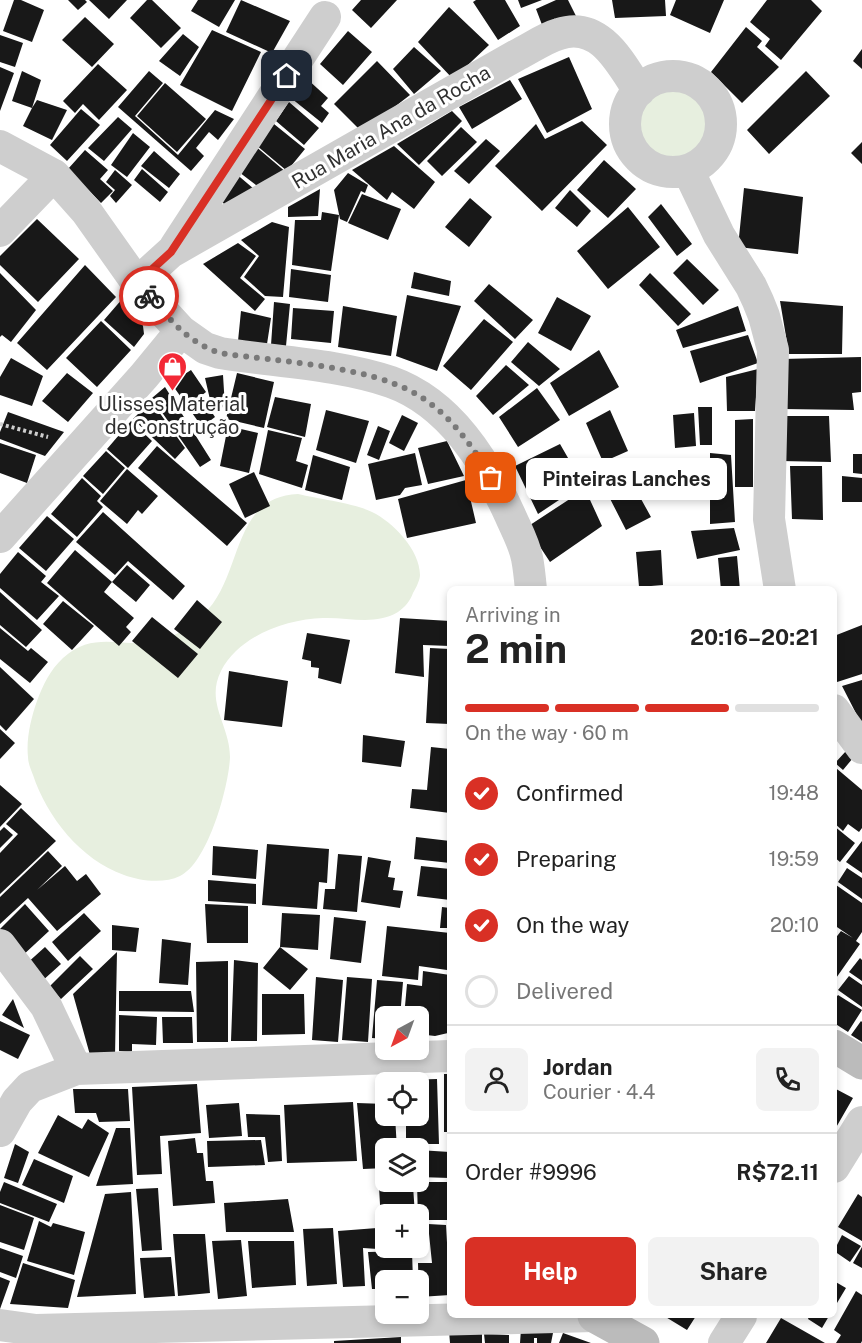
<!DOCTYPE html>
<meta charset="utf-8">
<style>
:root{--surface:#fff;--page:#f2f2f2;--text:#222;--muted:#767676;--line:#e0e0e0;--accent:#d93025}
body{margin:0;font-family:"Public Sans",sans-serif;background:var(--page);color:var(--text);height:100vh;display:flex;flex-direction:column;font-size:22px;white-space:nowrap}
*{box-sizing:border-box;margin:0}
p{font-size:20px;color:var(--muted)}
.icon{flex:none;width:33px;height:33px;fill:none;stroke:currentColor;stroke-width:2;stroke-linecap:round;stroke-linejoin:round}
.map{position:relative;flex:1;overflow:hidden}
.panel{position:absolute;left:447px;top:586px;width:390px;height:732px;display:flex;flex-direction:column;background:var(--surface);border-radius:9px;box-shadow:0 3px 9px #0003}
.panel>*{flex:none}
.needle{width:39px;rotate:221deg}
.controls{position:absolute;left:375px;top:1006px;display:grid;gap:12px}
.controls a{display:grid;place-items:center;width:54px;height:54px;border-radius:9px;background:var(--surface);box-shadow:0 3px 9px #0003;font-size:30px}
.pin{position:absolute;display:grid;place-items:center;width:51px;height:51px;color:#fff;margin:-26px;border-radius:12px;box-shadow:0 3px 9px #0006}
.courier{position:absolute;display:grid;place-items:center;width:60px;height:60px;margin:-30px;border:4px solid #d93025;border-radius:50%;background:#fff;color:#222;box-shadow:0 2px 8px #0007}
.bubble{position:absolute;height:42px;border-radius:9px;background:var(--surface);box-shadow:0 3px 9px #0003;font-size:20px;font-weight:700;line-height:42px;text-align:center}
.head em{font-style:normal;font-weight:700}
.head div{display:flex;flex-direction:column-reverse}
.head{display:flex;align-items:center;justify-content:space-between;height:102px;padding:0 18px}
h1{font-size:39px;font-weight:700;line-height:45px}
.bar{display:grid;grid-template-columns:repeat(4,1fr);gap:9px 6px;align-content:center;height:72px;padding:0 18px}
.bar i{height:8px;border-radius:4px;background:var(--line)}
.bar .current{background:var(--accent)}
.bar p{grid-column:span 4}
.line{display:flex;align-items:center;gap:15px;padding:0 18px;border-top:2px solid var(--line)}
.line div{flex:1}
.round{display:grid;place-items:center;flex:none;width:63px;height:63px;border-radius:9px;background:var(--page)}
ol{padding:0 18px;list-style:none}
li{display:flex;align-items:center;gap:18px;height:66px}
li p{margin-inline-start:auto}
li .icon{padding:6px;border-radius:50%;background:var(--accent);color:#fff;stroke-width:4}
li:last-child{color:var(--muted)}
li i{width:33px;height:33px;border:3px solid var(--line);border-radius:50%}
.primary-button{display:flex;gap:12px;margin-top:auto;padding:12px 18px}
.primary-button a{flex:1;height:69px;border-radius:9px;background:var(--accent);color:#fff;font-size:24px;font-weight:700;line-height:69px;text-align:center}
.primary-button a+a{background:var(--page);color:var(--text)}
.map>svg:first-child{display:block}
.green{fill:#e7efdf}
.building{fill:#181818}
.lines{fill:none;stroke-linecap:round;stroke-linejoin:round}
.path{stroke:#cecece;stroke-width:4;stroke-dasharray:3 3;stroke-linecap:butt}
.street{stroke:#cecece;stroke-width:32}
.secondary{stroke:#bbb;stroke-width:33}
.done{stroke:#797979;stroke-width:6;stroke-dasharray:0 10.8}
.route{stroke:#d93025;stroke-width:8}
.labels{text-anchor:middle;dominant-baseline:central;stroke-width:6;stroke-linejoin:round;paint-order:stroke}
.street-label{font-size:20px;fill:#313131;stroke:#fff}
.poi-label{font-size:20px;fill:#313131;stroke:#fff}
</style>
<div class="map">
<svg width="862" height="1343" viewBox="0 0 862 1343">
<rect width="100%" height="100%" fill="#fff"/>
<path class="green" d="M628 125a43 43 0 1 1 86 0a43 43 0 1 1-86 0Z
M298,494C318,499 354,503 372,512C393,522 420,550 420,575C420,580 416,588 413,593C410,601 405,607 398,612C374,626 349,617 323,618C286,619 239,636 221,671C205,703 230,725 230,757C229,786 208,863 180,876C164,884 140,881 124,875C81,860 47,817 33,775C31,770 28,763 28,757C26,739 31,718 37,701C43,685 50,670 63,658C91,633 115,645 147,643C168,641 188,629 203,615C244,577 230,497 298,494Z"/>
<path class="building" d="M14,0H21L44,10L32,42L3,31Z
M68,0H85L87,2L78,10Z
M89,0H127L109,19Z
M147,0H152L181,28L161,48L130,18Z
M198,0H235L219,27L191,11Z
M241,0L290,21L272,53L226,32Z
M361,0H397L371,28L352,10Z
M476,0H505L520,26L498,40L473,2Z
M518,0H542L521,8Z
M556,0H568L577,18L544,30L536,9Z
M612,0H665L666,16L615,18Z
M676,0H724L710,33L670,15Z
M767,0H811L822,11L781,60L765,46L770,39L750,22Z
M449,7L489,45L453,79L418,42Z
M85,17L114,44L92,67L62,40Z
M746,27L762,41L757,47L779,67L742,103L711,72Z
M212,30L261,52L232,111L180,85Z
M348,31L372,52L343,85L320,64Z
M183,34L199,47L180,76L159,61Z
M0,35L23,43L15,67L0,62Z
M414,47L441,71L414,94L393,69Z
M862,49V69L853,61Z
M569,57L592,109L547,133L518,79Z
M377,61L410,95L362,132L334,104Z
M98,64L127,90L99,120L83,104L75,113L63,101Z
M0,67L14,73L0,111Z
M22,71L41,80L32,108L37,100L67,110L52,140L23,126L32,108L12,101Z
M149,71L163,83L135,116L178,155L215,110L234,119L218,140L209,132L196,148L204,156L191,171L118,107Z
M806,71L830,96L769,154L747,130Z
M306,78L328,98L321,106L329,113L322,123L291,98Z
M510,80L522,99L472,129L459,107Z
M165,83L206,119L177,152L137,116Z
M289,102L319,128L304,145L276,121Z
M81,109L100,125L67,161L50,145Z
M452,111L462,121L419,165L397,144Z
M118,117L132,129L104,161L88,148Z
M582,121L607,145L542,211L495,166L536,124L545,139Z
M274,124L305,149L287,171L256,145Z
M461,127L477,142L442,176L427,161Z
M133,133L150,147L127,177L111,165Z
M486,139L500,151L469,184L454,171Z
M862,142V164L851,153Z
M254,145L287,173L260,188L235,169Z
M394,146L435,182L414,209L392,192L387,200L352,170Z
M85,150L108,170L100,179L113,191L101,203L68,169Z
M154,151L180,174L169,188L141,166Z
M604,160L636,189L608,218L577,190Z
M142,169L168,192L160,202L134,180Z
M115,170L132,185L116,203L110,196L115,190L106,182Z
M234,172L254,189L227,206L215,197Z
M348,173L368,185L365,193L361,191L347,222L340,219L334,190Z
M744,188L803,197L798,254L738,247Z
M320,189L318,216L288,217V207Z
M570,190L591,211L577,227L555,208Z
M362,194L401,209L388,240L348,223Z
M470,198L492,217L469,247L445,227Z
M661,204L692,244L677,256L648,217Z
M628,207L660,247L608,289L577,251Z
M322,212L339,215L331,271L292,265L295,220H321Z
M37,219L79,259L38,302L0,265V256Z
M272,222L289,227L283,297L265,296L244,277L259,256L241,240Z
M238,243L256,256L240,278L265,299L255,311L203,264Z
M687,259L719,290L703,305L673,273Z
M85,265L116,297L47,370L17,343Z
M291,269L331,275L328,302L289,297Z
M414,272L451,281L449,296L411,288Z
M0,273L36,310L11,342L2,335L0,337Z
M650,273L691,314L678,326L639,285Z
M489,284L533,320L515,339L474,301Z
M407,295L461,306L437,371L396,356Z
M557,297L591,316L571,351L538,333Z
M123,298L138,312L143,326L144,334L134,347L104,320Z
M780,301L843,306L842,354H789Z
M274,302L290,304L286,346L271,345Z
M343,306L397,316L391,356L338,347Z
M738,306L746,331L683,348L676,330Z
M293,308L334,311L331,343L291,339Z
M241,311L271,318L267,344L238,341Z
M484,319L513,342L471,390L443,366Z
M101,321L131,350L97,387L66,358Z
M748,335L758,363L700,383L690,351Z
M528,342L560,369L539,386L511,362Z
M599,350L619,387L569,416L550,383Z
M861,357V392L852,393L854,410L783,409V359Z
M11,358L43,376L32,406L0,395V377Z
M506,365L529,385L493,415L476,396Z
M758,369L755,411H727L726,377Z
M191,370L206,392L201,396L215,417L202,427L171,383Z
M67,373L93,393L68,422L42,401Z
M237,373L274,382L264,428L226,419Z
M223,375L225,407L212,408L205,378Z
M165,387L211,460L200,467L152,398Z
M537,388L560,420L518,447L499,417Z
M275,397L311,404L305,437L267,427Z
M151,401L185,448L175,459L133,419Z
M698,407H712V445H700Z
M326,410L369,421L356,463L316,450Z
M610,410L628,451L603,462L586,423Z
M8,412L64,432L45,456L0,439V432Z
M694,413L696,446L675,448L673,415Z
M402,415L418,423L404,451L389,443Z
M781,416H829L831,462L781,461Z
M753,419V487H735V420Z
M131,421L152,441L128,468L107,449Z
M228,426L258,433L249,473L220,466Z
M378,426L390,431L379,460L367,455Z
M268,430L302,438L296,461L308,465L302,488L259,474Z
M447,441L464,476L428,484L418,448Z
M0,443L36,455L27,483L0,473Z
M560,444L583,484L538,514L515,466Z
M157,446L247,523L227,546L138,468Z
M106,451L125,468L103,494L83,476Z
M415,453L422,485L405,488L400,495L376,500L368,464Z
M710,453L731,455L735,522L710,524Z
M853,454H862V474L853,473Z
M313,455L350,467L342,500L305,490Z
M790,466H822L823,520L792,519Z
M127,469L158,496L142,514L138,510L127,524L100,501Z
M625,470L651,517L626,530L602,483Z
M254,472L270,506L245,518L229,484Z
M842,476L862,478V502H842Z
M82,478L101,496L97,501L103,507L77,537L51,514Z
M466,480L476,523L407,538L398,499Z
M585,489L602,526L550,562L527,527Z
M103,512L185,586L173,600L128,561L115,575L76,542Z
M47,516L74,539L46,571L19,548Z
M734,528L740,550L697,559L691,531Z
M75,550L112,582L104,592L134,618L126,627L131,632L119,646L47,583Z
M661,550L663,585L639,587L636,552Z
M18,552L46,576L41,582L59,596L37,620L0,588V574Z
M737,556L740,590H721L718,558Z
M127,565L150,585L136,602L112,582Z
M0,592L42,630L26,647L0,625Z
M197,600L222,622L200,649L174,629Z
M63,601L94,626L72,650L43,624Z
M152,617L198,654L178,678L132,641Z
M400,618L450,621V646L423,645L424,677L395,673Z
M862,625V674L834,683V636Z
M0,628L28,651L31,648L48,662L30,683L0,659Z
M307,633L350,640L341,684L318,678L319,668L311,667V661L302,659Z
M430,648L450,649V724L426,723Z
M0,667L34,699L6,731L0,725Z
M229,671L288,681L282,727L224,720Z
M862,680V725L842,686Z
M0,729L15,743L0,759Z
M363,735L405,741L401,767L362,762Z
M431,747L450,749V813L410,808L412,789L427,790Z
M846,751L853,758L843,770L835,763Z
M836,768L862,790V828L859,832L848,824L843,831L834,823V771Z
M0,785L22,804L0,827Z
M21,808L56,841L0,894V853L18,834L6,824Z
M834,826L855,843L840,862L834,857Z
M4,827L13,835L0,848V831Z
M416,837L450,841V863L414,859Z
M862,841V873L846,862Z
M267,844L329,849L327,883L319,882L317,909L262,905Z
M213,846L258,850L256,879L212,875Z
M48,851L62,866L37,890L65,866L77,881L86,874L101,894L57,931L28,898L0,924V897Z
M338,854L362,856L357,912L323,909L325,889H335Z
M368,857L391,861L388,877L395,878L393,890L403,891L400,908L361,902Z
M421,866L450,869V900L417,896Z
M847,868L862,878V899L838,882Z
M208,880L256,884V904L208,901Z
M836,885L862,903V932L856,941L860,944L834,981V940L841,931L853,938L834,925V887Z
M25,904L49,931L21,957L0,934V929Z
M205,904L248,906V943H207Z
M442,907L450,908V928H440Z
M84,913L101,931L68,961L52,942Z
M282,913L320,915L318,950L280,947Z
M334,917L366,921L361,963L330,959Z
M112,925L139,928L136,952L112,950Z
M387,926L450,933L447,970L419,966L418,980L382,976Z
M162,939L191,943L188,985L159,983Z
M45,947L61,964L41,982L25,965Z
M280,947L308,969L290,990L263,968Z
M117,952L115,1056L90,1055L73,994Z
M80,956L93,969L61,999L49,987Z
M860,958L862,960V981L849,972Z
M234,960L258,963L257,1041H231Z
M228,961V1042H197L196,962Z
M423,971L450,975V1032L448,1033L435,1036L418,1034V1017H404L407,984L422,986Z
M849,976L862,985V1007L838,990Z
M316,977L343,980L338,1042L312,1040Z
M347,977L372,979L368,1042L342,1040Z
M377,980L403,982L400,1017H386V1039L372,1038Z
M119,991H191L194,1012L119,1011Z
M262,994H304L305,1034L262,1035Z
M838,995L862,1010L848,1032L834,1023V1000Z
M13,999L24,1028L2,1015Z
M119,1015L157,1017L156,1045L132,1044V1052L119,1051Z
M162,1017H192L193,1043H163Z
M0,1021L30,1035L18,1059L0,1050Z
M861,1021L862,1022V1042L851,1035Z
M444,1074H450V1132H444Z
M437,1079L439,1144H406V1116H418V1083H405V1080Z
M197,1084L201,1133L160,1136L162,1174L137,1175L132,1087Z
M834,1088L853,1098L834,1131Z
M73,1089H128L130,1121L99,1122L96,1113H75Z
M353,1102L357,1161L287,1163L284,1105Z
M239,1103L242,1136L209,1138L206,1105Z
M357,1103L386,1104V1116H395L397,1149H386V1168L363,1169Z
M246,1114L280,1115L282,1161L268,1162L265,1137H248Z
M58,1115L82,1129L88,1119L109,1133L89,1177L38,1153Z
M116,1128H130L133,1184L96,1186Z
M195,1138L197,1153H203L206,1181H213L215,1203L173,1206L168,1141Z
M261,1140L265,1165L208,1167L207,1141Z
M15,1144L29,1152L18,1183L4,1178Z
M418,1150L450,1152V1178L418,1177Z
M34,1159L73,1176L64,1203L22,1185Z
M4,1182L57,1204L49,1222L0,1203V1192Z
M417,1182H447L448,1220H418Z
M413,1186L415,1215H386V1240H382L379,1187Z
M158,1188L162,1250L142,1251L136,1189Z
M131,1192L136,1294L77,1297L105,1194Z
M858,1194L862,1197V1241L838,1227Z
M288,1199L294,1232H226L224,1203Z
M0,1205L34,1218L24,1250L0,1242Z
M39,1221L51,1227L53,1223L85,1232L74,1275L27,1261Z
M428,1224L446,1225L450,1295L419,1297L418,1263H432Z
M333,1228L337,1284L307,1286L303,1229Z
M377,1228L378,1249L363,1248L365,1286L343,1287L338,1231Z
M173,1234H205L210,1293L178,1296Z
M842,1235L861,1246L850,1262L834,1251Z
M241,1240L247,1296L218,1299L212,1241Z
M248,1241H294L296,1285L252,1288Z
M862,1247V1268L853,1263Z
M0,1248L23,1256L16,1278L0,1272Z
M412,1251L413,1281H386V1289H372L368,1252Z
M171,1257L175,1296L144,1298L140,1258Z
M23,1263L75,1280L68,1308L10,1304Z
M0,1277L10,1281L0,1309Z
M834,1281L846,1288L834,1308Z
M856,1291L862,1295V1341L861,1343H836L841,1335L834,1330Z
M664,1316H696L687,1330Z
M809,1316H829L822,1328L808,1319Z
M781,1318L825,1343H766Z
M521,1329L553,1333L551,1343H537V1338H534V1343H520Z
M449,1331L482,1332V1343H450Z
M563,1333L591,1343H559Z
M484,1334L509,1335V1343H485Z
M401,1337V1343H334V1341Z"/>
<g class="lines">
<path class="path" d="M0,424L48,437"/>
<path class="street" d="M625 124a48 48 0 1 1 96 0a48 48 0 1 1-96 0Z
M0,146L54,175L86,211L137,283L181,331L205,348L220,353C277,362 337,364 391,382C450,403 486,462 510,515C516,529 524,543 527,558C529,568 530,579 531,590
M688,170L719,235L751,286L758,301L764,316L773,350L769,519L780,590
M0,231L54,175
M175,247L325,17
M137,283L171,252L517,55C531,48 545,38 559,34C600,20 621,64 639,91
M0,537L144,376L181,331
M834,710L862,748
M0,945L46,1006L76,1069
M0,1131L17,1101L30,1087L76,1069L450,1056
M834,1167L862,1122
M0,1325L36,1330L594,1316
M724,1343L741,1316"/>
<path class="secondary" d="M834,1046L862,1063
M594,1316L643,1343"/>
</g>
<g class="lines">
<path class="done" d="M149,296C172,321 187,342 220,353C278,362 366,365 416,394C449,413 473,446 491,478"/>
<path class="route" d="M149,296L137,283L171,252L287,76"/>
</g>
<defs>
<symbol id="shop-pin" viewBox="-11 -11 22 30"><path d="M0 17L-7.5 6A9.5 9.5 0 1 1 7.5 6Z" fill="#f32936" stroke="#fff"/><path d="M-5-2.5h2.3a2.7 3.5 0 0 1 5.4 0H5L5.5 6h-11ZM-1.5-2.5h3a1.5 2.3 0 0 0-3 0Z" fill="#fff"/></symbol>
</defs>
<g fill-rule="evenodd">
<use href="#shop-pin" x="156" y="350" width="33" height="45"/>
</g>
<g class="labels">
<g class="street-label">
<text transform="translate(391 127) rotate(-30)">Rua Maria Ana da Rocha</text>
</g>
<g class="poi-label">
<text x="172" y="404">Ulisses Material<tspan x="172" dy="23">de Construção</tspan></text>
</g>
</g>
</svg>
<div class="controls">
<a><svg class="needle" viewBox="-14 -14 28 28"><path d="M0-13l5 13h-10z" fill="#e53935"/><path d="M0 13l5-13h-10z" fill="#767676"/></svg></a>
<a><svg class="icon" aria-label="locate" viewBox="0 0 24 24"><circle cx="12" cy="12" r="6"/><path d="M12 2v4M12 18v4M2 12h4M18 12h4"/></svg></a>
<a><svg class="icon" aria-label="layers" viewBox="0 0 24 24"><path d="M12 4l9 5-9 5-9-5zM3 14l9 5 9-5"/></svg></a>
<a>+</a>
<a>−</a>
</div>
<div class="pin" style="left:491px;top:478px;background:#ea580c"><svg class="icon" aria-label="bag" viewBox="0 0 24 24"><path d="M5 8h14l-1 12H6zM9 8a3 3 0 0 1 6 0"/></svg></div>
<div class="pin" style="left:287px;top:76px;background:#1f2937"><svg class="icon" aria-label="home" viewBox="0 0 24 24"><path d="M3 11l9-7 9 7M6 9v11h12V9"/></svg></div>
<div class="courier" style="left:149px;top:296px"><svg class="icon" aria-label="bike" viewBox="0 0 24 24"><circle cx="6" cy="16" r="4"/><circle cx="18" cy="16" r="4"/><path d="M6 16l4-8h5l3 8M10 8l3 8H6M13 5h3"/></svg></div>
<div class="bubble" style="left:526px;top:458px;width:201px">Pinteiras Lanches</div>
<section class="panel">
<div class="head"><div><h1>2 min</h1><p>Arriving in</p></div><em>20:16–20:21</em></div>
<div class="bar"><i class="current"></i><i class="current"></i><i class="current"></i><i></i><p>On the way · 60 m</p></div>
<ol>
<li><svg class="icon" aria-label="check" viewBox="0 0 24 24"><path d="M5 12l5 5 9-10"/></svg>Confirmed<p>19:48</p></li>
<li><svg class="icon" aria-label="check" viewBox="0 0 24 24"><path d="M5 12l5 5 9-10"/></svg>Preparing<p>19:59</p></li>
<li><svg class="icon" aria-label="check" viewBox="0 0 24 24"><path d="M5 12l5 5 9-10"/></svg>On the way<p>20:10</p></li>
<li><i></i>Delivered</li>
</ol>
<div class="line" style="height:108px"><a class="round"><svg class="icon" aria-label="person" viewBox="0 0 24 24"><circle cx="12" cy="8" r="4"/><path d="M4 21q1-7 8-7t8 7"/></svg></a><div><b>Jordan</b><p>Courier · 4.4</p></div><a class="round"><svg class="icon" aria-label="phone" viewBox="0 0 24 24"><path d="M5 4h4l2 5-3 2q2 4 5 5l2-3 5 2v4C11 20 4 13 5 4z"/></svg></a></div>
<div class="line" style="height:78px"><div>Order #9996</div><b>R$72.11</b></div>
<div class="primary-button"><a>Help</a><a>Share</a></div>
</section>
</div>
